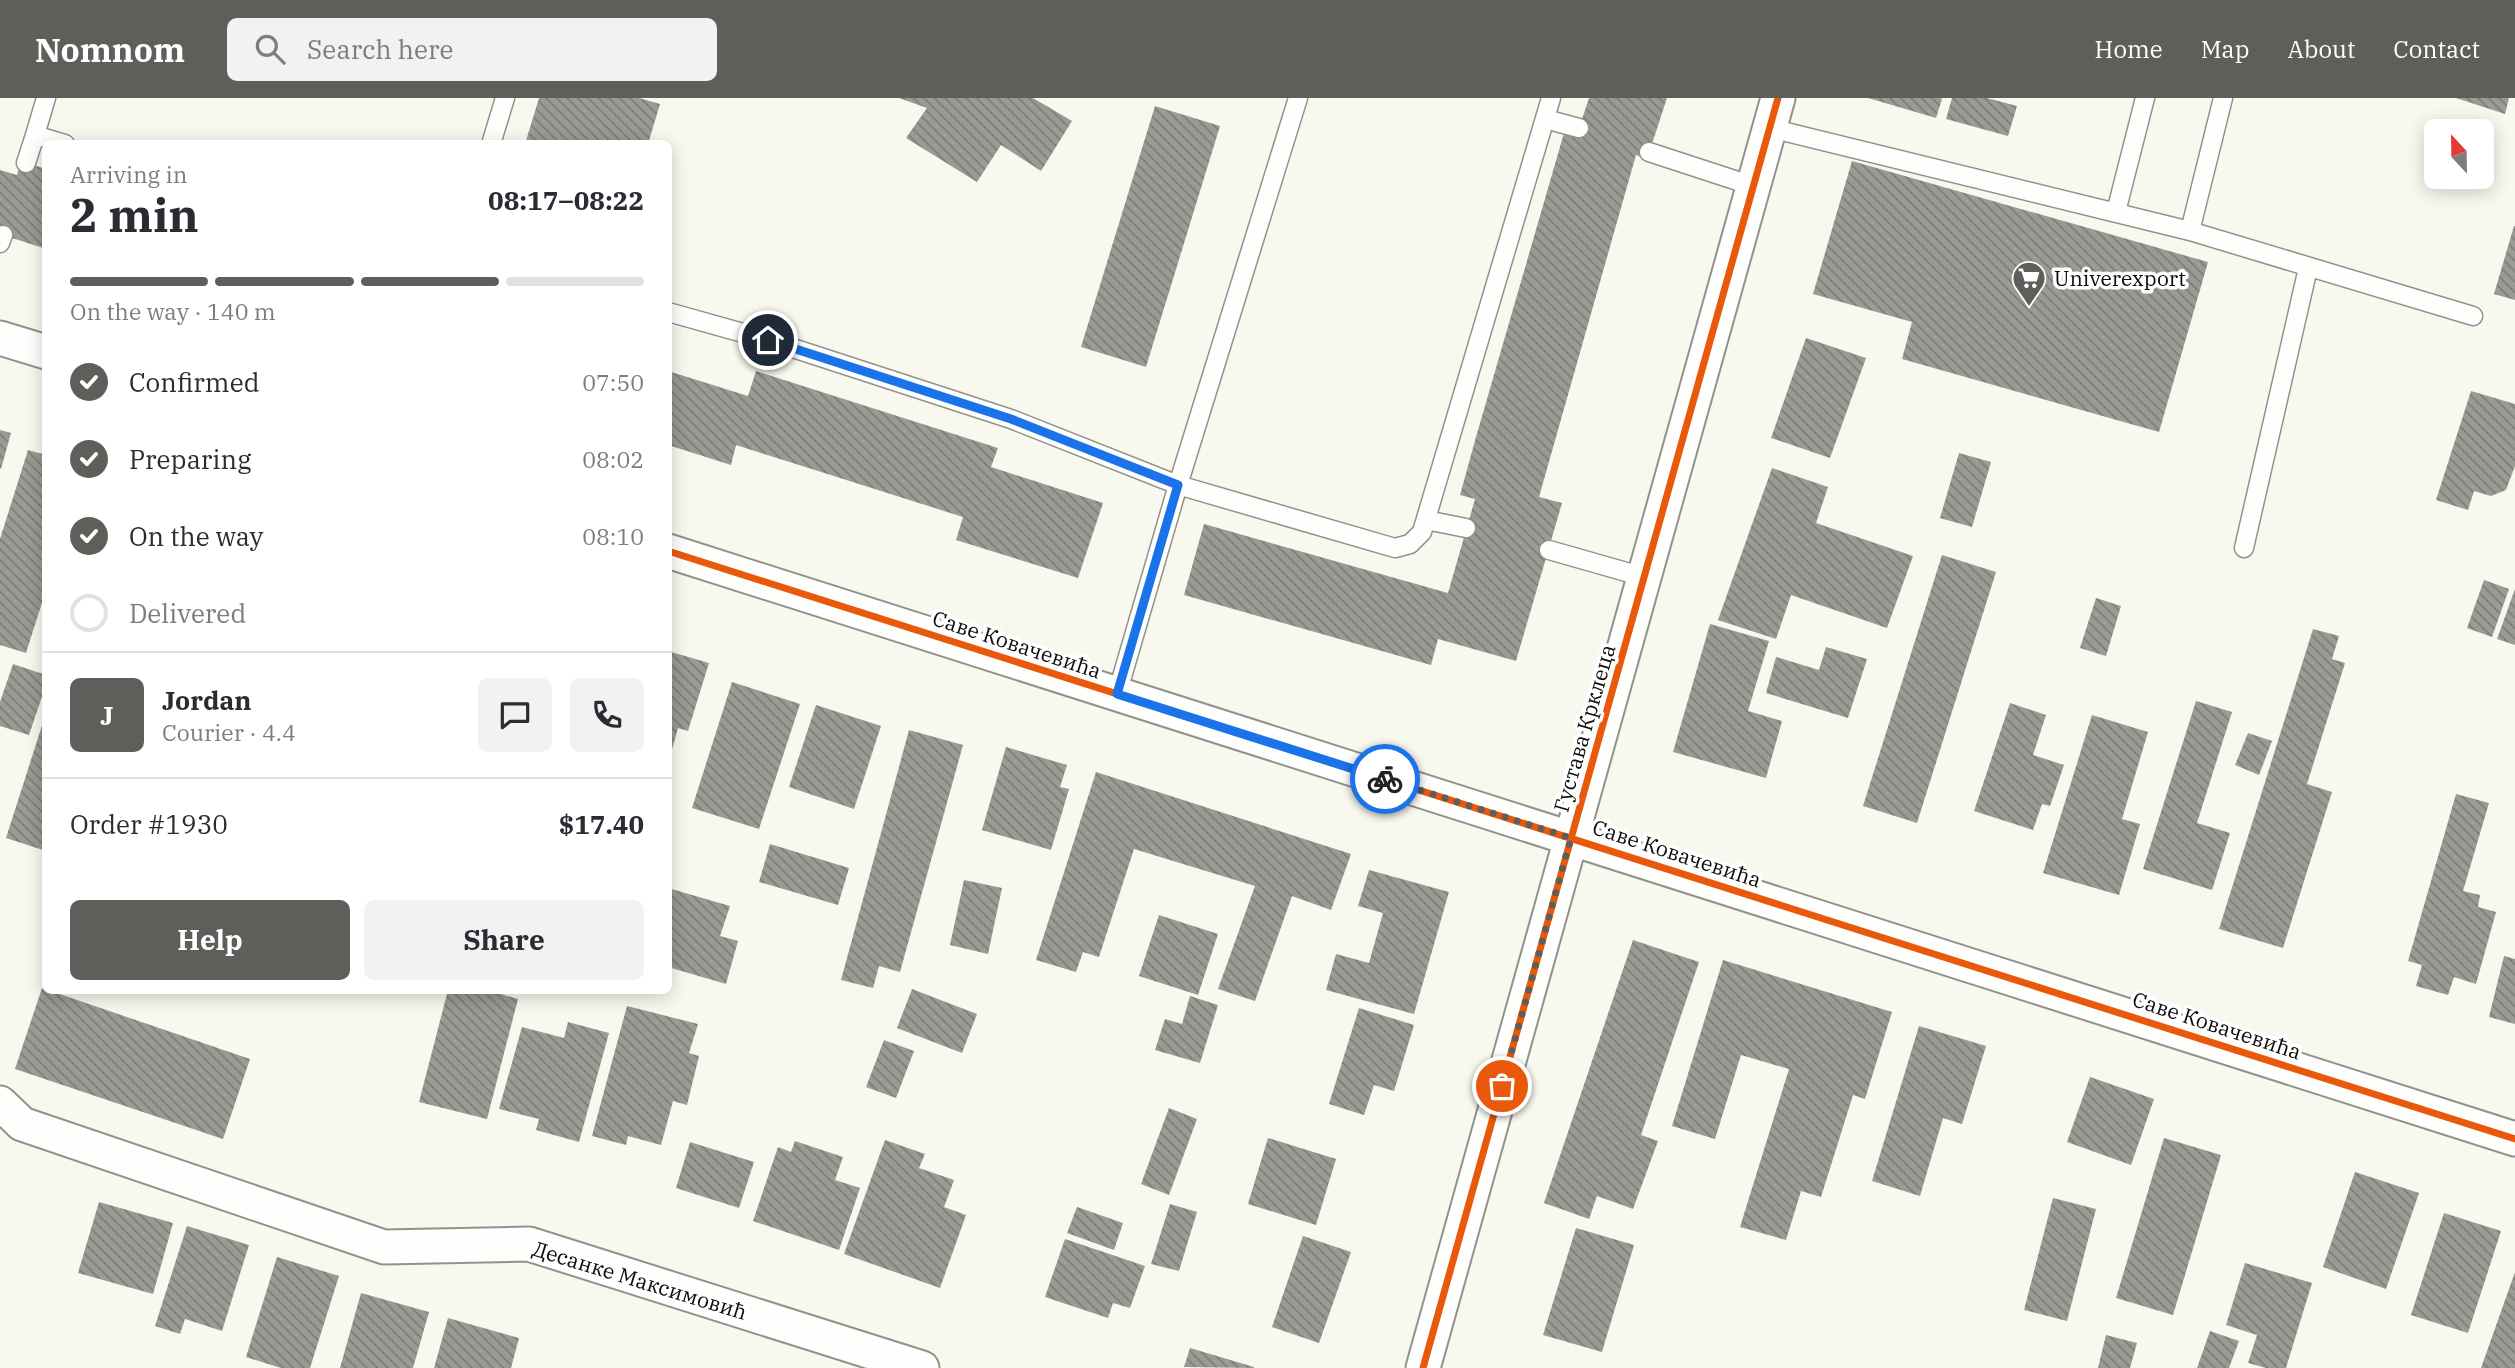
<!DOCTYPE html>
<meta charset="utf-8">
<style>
:root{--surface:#fff;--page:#f2f2f3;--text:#2b2b33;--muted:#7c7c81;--line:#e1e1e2;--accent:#5e5e5a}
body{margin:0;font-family:"IBM Plex Serif",serif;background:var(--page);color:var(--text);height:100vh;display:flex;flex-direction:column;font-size:26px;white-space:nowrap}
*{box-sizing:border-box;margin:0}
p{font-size:23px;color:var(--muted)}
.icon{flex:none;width:38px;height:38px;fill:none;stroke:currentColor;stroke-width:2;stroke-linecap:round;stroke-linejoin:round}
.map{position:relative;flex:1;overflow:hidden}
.sheet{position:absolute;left:42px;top:42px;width:630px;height:854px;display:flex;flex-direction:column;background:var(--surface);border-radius:10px;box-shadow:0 4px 18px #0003}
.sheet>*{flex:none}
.needle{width:46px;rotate:338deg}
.controls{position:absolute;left:2424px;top:21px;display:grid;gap:14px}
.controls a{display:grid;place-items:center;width:70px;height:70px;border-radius:10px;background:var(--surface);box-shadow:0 4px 18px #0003;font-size:35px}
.pin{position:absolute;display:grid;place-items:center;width:60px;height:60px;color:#fff;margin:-30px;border:4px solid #fff;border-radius:50%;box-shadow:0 2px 7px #0007}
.courier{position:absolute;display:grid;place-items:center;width:70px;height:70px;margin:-35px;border:5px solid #1a73e8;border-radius:50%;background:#fff;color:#222;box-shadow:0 2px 9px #0007}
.head em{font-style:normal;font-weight:700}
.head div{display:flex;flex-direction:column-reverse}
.head{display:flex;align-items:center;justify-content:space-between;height:119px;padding:0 28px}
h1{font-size:46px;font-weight:700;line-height:52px}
.bar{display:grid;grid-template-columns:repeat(4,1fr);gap:10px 7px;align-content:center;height:84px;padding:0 28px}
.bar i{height:9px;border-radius:5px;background:var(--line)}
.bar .on{background:var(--accent)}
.bar p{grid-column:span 4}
.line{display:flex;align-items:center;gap:18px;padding:0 28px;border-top:2px solid var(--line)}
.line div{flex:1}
.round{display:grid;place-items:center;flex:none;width:74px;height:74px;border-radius:10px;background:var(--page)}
ol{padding:0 28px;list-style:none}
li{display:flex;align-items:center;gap:21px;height:77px}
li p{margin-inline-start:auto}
li .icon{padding:7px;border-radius:50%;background:var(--accent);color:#fff;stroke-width:4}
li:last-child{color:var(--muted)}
li i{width:38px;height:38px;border:4px solid var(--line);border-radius:50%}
.button{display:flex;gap:14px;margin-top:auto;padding:14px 28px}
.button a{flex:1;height:80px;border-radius:10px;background:var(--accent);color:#fff;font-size:28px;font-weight:700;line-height:80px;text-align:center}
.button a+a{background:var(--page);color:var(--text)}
header{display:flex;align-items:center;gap:42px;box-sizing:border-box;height:98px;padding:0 35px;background:var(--accent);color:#fff}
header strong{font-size:33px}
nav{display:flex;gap:38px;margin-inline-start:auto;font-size:24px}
.search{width:490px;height:63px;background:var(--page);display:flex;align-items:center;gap:18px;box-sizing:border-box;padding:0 24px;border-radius:10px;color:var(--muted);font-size:26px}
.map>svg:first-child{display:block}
.building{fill:url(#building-back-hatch)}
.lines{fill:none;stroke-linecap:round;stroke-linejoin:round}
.service-casing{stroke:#92928d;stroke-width:21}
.minor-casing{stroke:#92928d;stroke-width:37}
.service{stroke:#fefefc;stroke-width:18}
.minor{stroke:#fefefc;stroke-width:33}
.cycleway-casing{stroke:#fff;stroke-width:11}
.cycleway{stroke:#e8590c;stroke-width:7}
.done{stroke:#5e5e5a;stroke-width:7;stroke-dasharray:0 12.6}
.route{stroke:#1a73e8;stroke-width:9}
.labels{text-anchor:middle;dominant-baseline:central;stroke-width:7;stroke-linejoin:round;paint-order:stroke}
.poi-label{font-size:21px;fill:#0b0b0b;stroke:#fff;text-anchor:start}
.street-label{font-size:21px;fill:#0b0b0b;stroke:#fff}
</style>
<header>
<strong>Nomnom</strong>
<div class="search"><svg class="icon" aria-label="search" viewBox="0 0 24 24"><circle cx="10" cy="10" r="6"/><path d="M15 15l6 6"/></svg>Search here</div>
<nav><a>Home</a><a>Map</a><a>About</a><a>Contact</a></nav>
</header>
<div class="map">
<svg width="2515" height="1270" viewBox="0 0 2515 1270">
<defs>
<pattern id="building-back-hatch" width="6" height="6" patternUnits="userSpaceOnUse" patternTransform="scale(1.75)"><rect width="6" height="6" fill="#9c9a94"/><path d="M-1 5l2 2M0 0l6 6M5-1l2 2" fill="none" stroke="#7d7c77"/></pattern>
</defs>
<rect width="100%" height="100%" fill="#f9f8ee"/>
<path class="building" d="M539,0H639L660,6L648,46H525Z
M899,0H1033L1072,23L1041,73L1001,47L977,84L906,40L927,10Z
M1589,0H1667L1647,61L1636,57L1539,399L1562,405L1516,563L1438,541L1431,567L1184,497L1204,426L1448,495L1475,401L1460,397L1476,339L1564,35L1576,39Z
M1868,0H1940L1942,1L1936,20Z
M1952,0H1987L2017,8L2008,38L1946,21Z
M2456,0H2509L2505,16Z
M1155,8L1220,28L1146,269L1081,249Z
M21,63L46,71V151L0,136V72L17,77Z
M1852,63L2208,164L2159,334L1902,261L1912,224L1813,196Z
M2514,128H2515V202L2494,196Z
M1806,240L1866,260L1830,360L1771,340Z
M668,273L748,298L756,273L998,350L991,369L1103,405L1078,480L956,442L963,419L736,347L731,367L668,347Z
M2471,293L2515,306V368L2506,392L2491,398L2474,393L2468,412L2436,402Z
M0,332L11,335L1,371L0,370Z
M28,352L46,357V492L26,555L0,547V441Z
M1959,355L1991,364L1972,429L1940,420Z
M1772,370L1828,389L1816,425L1913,458L1887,530L1791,497L1776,541L1718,522Z
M1942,457L1996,474L1917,725L1863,708Z
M2484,482L2509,491L2492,539L2467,530Z
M2515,491V547L2497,541Z
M2096,500L2121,508L2106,558L2080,550Z
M1710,526L1769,543L1748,613L1782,623L1766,680L1673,654Z
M2313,531L2339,538L2332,561L2345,565L2307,686L2332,694L2283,850L2219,831Z
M1826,549L1867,561L1848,620L1766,595L1776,559L1819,572Z
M668,553L709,565L688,633L678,630L669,662Z
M13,566L46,577V587L29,637L0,628V604Z
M732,584L800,606L759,731L692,710Z
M2196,603L2232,614L2197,725L2230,735L2212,792L2143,771Z
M2010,605L2046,617L2033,657L2064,667L2050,708L2042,706L2033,732L1974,713Z
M816,607L881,628L854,711L789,689Z
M46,615V753L6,740Z
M2092,617L2148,634L2122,721L2140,726L2119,797L2043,775Z
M909,632L963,647L900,874L879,868L873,890L841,882Z
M2248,635L2272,643L2259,677L2235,667Z
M1006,649L1067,667L1060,689L1069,691L1051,752L982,732Z
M1096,674L1351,756L1331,812L1292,798L1255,903L1218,891L1255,788L1134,751L1099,859L1083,854L1076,874L1036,862Z
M2456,696L2489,705L2463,793L2480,797L2478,809L2496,814L2476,886L2454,879L2448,897L2416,888L2422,867L2408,863Z
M770,746L849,770L838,807L759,784Z
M1369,772L1449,794L1414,916L1326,892L1336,856L1369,865L1383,815L1358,808Z
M964,782L1002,790L988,856L950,847Z
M668,790L730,808L720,838L738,843L726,886L668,869Z
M1159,817L1218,836L1198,897L1139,878Z
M1633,842L1699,864L1641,1037L1658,1043L1633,1111L1597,1098L1589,1121L1544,1105Z
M2504,858L2515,861V926L2489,919Z
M1723,862L1892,914L1865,1001L1853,997L1821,1099L1801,1093L1786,1142L1740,1129L1789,971L1741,957L1715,1041L1672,1028Z
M42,890L250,961L223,1041L15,971Z
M912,891L977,916L962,955L897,930Z
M448,892H487L518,901L487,1021L419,1004Z
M1190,898L1218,907L1200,965L1155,952L1165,921L1182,926Z
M627,908L698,926L689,955L699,958L687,1007L673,1003L661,1047L628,1038L626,1047L592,1038Z
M1359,910L1414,927L1394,993L1374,987L1364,1017L1329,1006Z
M568,924L609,935L579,1044L536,1032L539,1021L499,1011L522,929L564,940Z
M1919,928L1986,948L1962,1026L1943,1020L1920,1098L1872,1083Z
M884,942L914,953L896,1000L866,989Z
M2090,979L2154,1001L2131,1067L2067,1044Z
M1169,1010L1197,1021L1169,1097L1141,1086Z
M1268,1040L1336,1061L1316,1127L1248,1106Z
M2164,1040L2221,1057L2173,1217L2116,1200Z
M885,1042L925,1056L919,1070L954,1082L944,1109L966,1117L940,1190L844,1156Z
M795,1043L843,1059L835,1082L860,1090L839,1152L753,1123L778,1049L791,1054Z
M690,1044L754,1064L739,1110L676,1090Z
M2355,1074L2419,1095L2386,1191L2323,1169Z
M2053,1100L2096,1111L2067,1223L2024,1212Z
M99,1104L173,1125L153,1196L78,1175Z
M1170,1106L1197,1114L1179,1173L1151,1166Z
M1077,1109L1123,1125L1114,1152L1067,1135Z
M2444,1115L2501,1133L2468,1235L2411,1217Z
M187,1128L249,1147L222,1233L185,1221L180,1236L155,1228Z
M1576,1130L1634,1147L1602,1254L1543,1237Z
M1303,1138L1351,1154L1319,1245L1272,1229Z
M1065,1141L1145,1168L1130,1210L1113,1205L1108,1220L1045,1199Z
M277,1159L339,1178L310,1270H281L246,1259Z
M2245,1165L2312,1185L2286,1270H2266L2248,1265L2257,1237L2226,1227Z
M2515,1174V1270H2481Z
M361,1195L429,1214L413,1270H340Z
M448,1220L519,1240L511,1270H434Z
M2210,1233L2239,1243L2229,1270H2197Z
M2106,1237L2137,1245L2130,1270H2098Z
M1190,1250L1254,1269V1270L1184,1269Z"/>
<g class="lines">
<defs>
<path id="service" d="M46,0L35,37L65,46
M1545,21L1579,30
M1770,30L2190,133L2473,218
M491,46L505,0
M1649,54L1753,88
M26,65L35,37
M2116,114L2145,0
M2190,133L2223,0
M0,145L3,137
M668,214L768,242L1011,321L1178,387L1395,450L1410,446L1422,434L1551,0
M1426,422L1466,430
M2244,450L2308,170
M1549,452L1644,479
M1117,596L1178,387L1298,0"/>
<path id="minor" d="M0,240L46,254
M668,453L2515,1041
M0,1005L22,1026L384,1149L529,1146L922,1270
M1423,1270L1778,0"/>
</defs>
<use href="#service" class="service-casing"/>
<use href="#minor" class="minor-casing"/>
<use href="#service" class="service"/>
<use href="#minor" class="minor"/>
<defs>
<path id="cycleway" d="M668,453L2515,1041
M1423,1270L1778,0"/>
</defs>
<use href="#cycleway" class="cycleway-casing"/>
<use href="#cycleway" class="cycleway"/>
</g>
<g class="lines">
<path class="done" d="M1385,681L1571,740L1502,988"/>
<path class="route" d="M768,242L1011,321L1178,387L1117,596L1385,681"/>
</g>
<defs>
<symbol id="supermarket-pin" viewBox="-11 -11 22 30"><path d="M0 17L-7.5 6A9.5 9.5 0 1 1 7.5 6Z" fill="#5e5e5a" stroke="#fff"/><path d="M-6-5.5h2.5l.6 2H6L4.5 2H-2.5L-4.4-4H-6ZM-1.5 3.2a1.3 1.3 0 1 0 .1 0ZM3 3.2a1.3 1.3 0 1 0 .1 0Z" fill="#fff"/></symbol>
</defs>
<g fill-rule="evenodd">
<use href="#supermarket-pin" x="2010" y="161" width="38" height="52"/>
</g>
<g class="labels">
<g class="poi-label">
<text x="2054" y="180">Univerexport</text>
</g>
<g class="street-label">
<text transform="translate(1017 546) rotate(18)">Саве Ковачевића</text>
<text transform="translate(1584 630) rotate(-74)">Густава Крклеца</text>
<text transform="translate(1677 755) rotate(18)">Саве Ковачевића</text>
<text transform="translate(2217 927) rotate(18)">Саве Ковачевића</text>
<text transform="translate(640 1182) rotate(17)">Десанке Максимовић</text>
</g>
</g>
</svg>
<div class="controls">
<a><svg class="needle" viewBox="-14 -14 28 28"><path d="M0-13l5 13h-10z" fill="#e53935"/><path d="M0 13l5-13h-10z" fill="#7c7c81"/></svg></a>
</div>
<div class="pin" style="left:1502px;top:988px;background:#ea580c"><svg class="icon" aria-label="bag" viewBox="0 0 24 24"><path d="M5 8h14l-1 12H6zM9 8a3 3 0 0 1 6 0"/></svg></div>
<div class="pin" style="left:768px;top:242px;background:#1f2937"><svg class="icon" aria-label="home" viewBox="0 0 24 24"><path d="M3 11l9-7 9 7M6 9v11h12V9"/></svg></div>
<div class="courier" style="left:1385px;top:681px"><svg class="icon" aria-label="bike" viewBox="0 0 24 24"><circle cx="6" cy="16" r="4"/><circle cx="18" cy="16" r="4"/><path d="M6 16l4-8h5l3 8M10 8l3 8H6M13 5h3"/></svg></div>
<section class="sheet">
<div class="head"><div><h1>2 min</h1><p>Arriving in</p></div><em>08:17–08:22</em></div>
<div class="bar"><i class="on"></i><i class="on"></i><i class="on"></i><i></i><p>On the way · 140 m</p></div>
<ol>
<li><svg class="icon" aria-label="check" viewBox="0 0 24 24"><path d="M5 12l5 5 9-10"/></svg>Confirmed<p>07:50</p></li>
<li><svg class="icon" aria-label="check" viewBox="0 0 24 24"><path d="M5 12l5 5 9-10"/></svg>Preparing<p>08:02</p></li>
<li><svg class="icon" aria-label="check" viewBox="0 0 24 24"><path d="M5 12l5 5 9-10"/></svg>On the way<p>08:10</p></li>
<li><i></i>Delivered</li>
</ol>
<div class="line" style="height:126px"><b class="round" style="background:var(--accent);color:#fff">J</b><div><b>Jordan</b><p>Courier · 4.4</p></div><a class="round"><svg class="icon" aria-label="chat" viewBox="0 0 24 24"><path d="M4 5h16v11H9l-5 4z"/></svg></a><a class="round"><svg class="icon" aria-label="phone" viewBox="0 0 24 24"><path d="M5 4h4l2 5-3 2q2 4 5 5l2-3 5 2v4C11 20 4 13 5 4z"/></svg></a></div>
<div class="line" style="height:91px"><div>Order #1930</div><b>$17.40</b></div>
<div class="button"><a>Help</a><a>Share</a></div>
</section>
</div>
